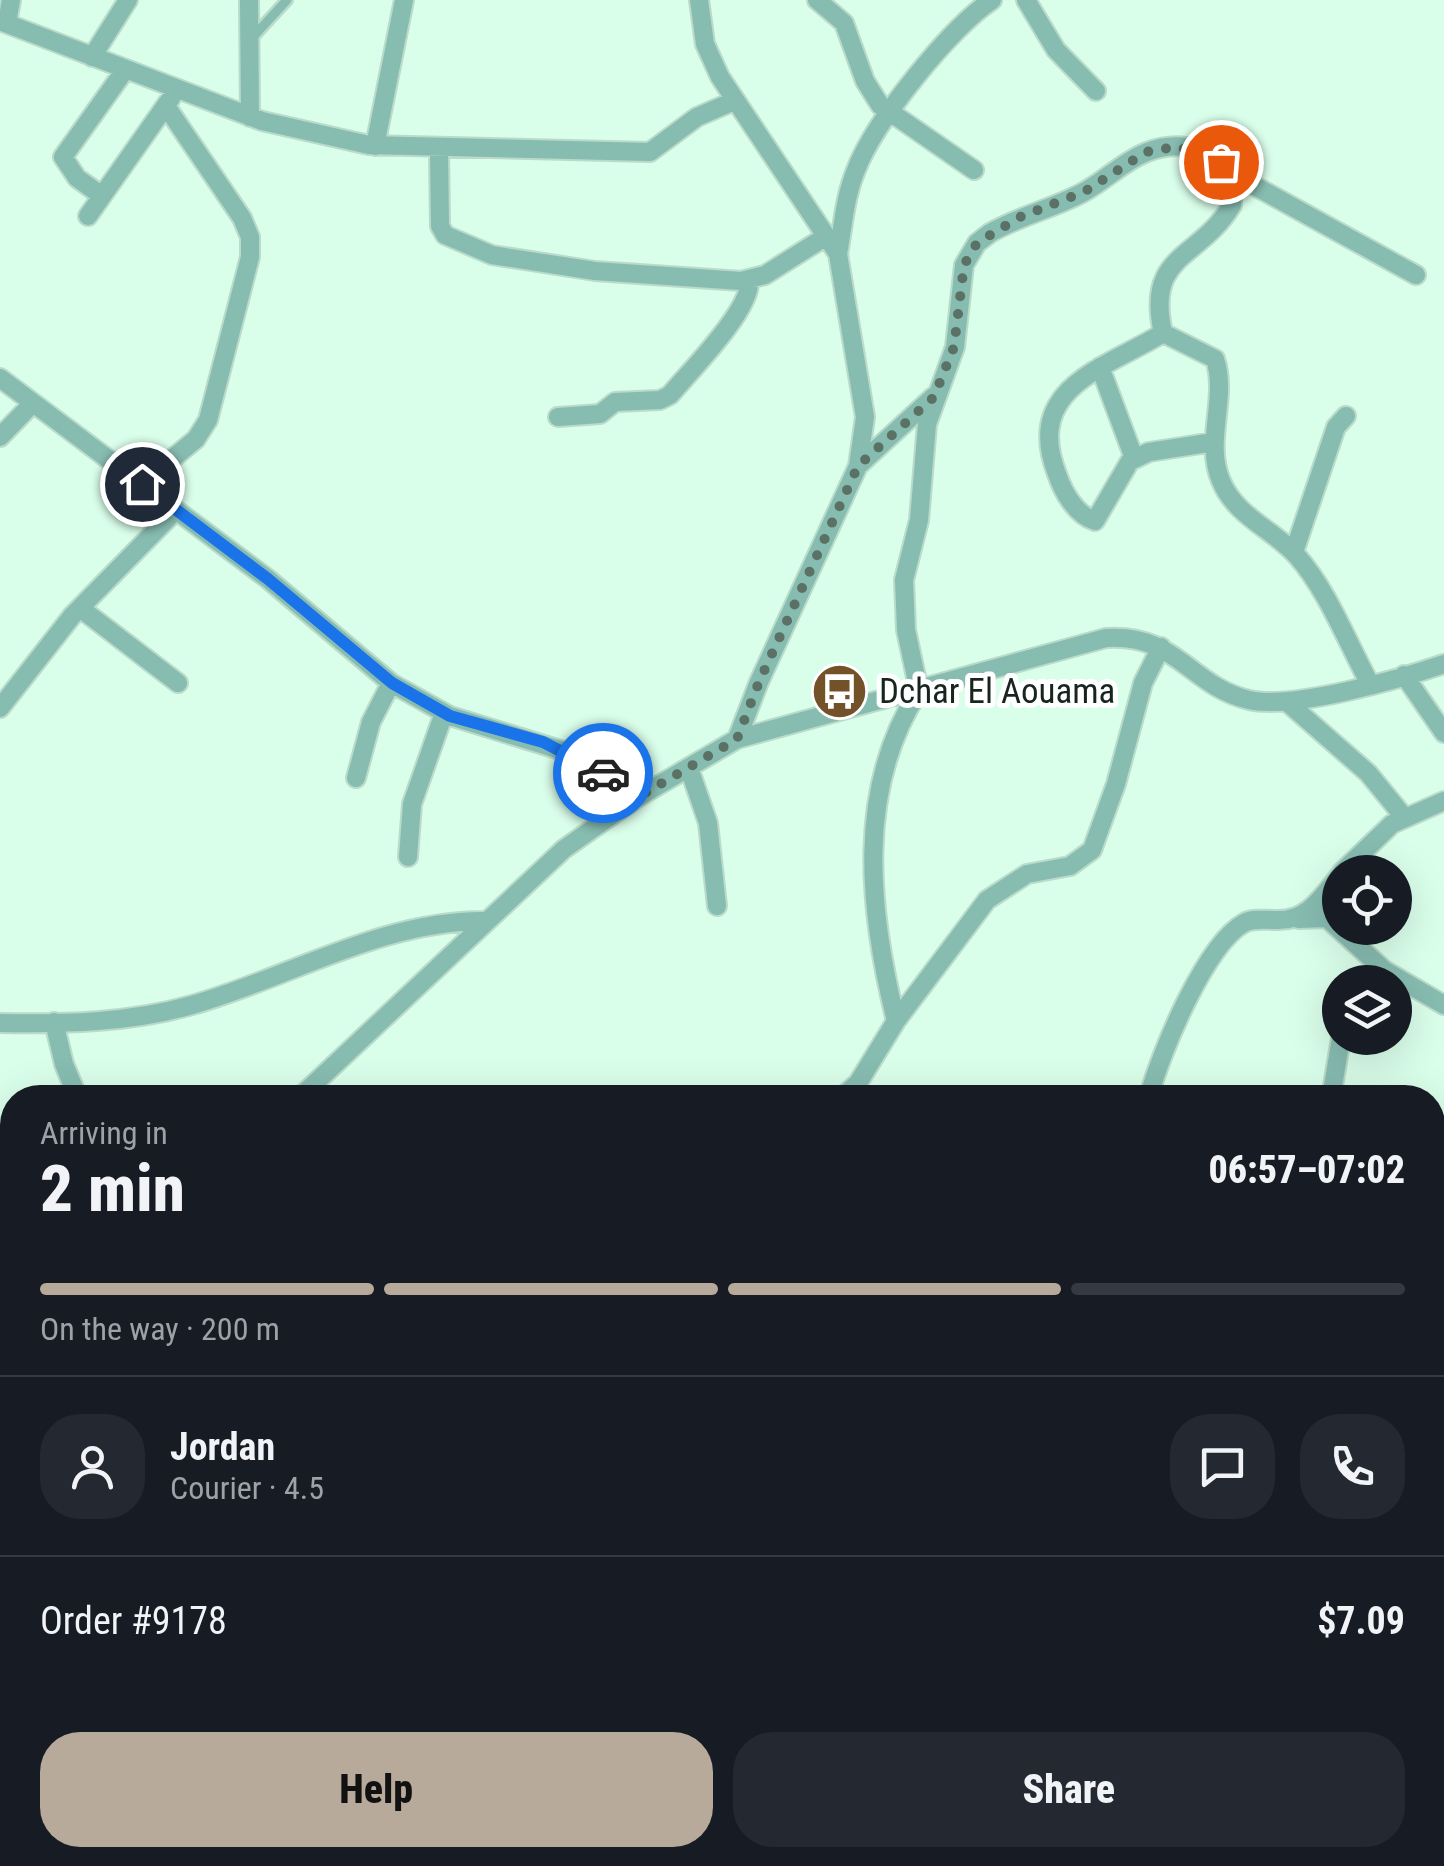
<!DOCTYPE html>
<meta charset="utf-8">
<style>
:root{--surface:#171b24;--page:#242831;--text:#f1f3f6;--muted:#9ea1a6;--line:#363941;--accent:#b8aa9a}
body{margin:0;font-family:"Roboto Condensed",sans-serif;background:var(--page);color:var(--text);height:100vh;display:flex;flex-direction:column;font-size:38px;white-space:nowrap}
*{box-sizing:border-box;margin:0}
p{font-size:32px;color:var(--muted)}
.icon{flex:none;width:55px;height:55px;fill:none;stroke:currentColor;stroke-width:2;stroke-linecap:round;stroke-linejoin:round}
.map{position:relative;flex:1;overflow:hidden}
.details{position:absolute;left:0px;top:1085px;width:1445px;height:782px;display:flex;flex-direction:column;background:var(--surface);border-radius:40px 40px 0 0;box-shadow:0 10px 40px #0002}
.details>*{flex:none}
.fabs{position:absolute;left:1322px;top:855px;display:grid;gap:20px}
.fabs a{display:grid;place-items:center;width:90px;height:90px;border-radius:50%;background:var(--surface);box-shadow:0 10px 40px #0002;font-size:50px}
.pin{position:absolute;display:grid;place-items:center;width:85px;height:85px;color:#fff;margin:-42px;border:5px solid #fff;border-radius:50%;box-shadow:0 2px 10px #0007}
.courier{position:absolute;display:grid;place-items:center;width:100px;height:100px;margin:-50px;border:8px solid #1a73e8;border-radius:50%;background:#fff;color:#222;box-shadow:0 2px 12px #0007}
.summary em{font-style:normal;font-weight:800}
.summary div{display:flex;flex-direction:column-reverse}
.summary{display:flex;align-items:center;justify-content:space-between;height:170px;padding:0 40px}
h1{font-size:65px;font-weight:800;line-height:75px}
.bar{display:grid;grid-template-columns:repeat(4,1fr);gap:15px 10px;align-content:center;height:120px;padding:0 40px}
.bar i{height:12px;border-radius:8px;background:var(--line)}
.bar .selected{background:var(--accent)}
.bar p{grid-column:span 4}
.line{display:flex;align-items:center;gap:25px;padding:0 40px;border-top:2px solid var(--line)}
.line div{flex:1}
.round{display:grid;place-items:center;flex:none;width:105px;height:105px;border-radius:40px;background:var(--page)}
.primary-button{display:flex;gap:20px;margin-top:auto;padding:20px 40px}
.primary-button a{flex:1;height:115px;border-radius:40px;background:var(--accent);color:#111;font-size:40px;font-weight:800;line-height:115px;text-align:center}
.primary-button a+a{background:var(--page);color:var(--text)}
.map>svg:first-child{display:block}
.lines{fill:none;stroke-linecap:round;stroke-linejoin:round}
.lane-casing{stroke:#badbc9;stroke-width:14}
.street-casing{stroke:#badbc9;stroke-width:22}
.path{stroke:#6f877a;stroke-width:4;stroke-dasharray:5 8;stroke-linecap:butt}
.lane{stroke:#87bcb1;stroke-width:9}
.street{stroke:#87bcb1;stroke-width:18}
.done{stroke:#5c7165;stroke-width:10;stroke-dasharray:0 18}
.route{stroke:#1a73e8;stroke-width:12}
.labels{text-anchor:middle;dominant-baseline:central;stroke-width:10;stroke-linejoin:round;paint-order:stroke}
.poi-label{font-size:35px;fill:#18251e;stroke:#fff;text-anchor:start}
</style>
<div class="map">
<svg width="1444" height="1866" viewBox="0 0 1444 1866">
<rect width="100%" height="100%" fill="#d9feea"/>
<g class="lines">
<defs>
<path id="lane" d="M252,38L287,0"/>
<path id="street" d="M249,0L250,117
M699,0L705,44L720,77L838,254L865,417L858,466L759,682L737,739
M817,0L844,23L865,81L880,105L974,170
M1026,0L1056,50L1096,91
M0,21L262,121L369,145L650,152L697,117L734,101
M7,23L11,0
M92,57L128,0
M375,146L404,0
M439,150L440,226L445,235L492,255L595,271L741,281L765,275L825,237
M1224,169L1416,275
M102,196L77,178L63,157L125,70
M88,216L171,98
M838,254C843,226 845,196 856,170C874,122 950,28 992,0
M1163,333L1215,359C1228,398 1204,441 1221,481C1236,517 1273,529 1297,556C1328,591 1347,642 1370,684
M1163,333C1106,368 1023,387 1057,474C1063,492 1076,515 1095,521L1130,461L1149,452L1214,442
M1100,367L1134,458
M0,378L268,579L391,683L450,716L570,753L635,799
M558,417L600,414L615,402L660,400L670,395C690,371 754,307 749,279
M0,437L33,403
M858,466L933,397
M142,484L196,439L208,420L250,257V237L242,218L166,106
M1294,552L1336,427L1346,416
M80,608L178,683
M1404,675L1444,733
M1287,702L1368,773L1404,817
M0,708L72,616L176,510
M689,768L708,823L717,906
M356,778L371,722L391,683
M408,857L412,804L444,713
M1342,872L1392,824L1444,801
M1298,919L1327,918L1384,970L1444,1005
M896,1021C869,912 855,789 919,691L906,630L904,580L919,520L927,424L955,347L964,265L977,243L990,233C1019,216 1052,209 1082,193C1105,181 1122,162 1147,152C1189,135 1235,156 1232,205C1199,260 1145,253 1163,333
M54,1022L64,1064L78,1098
M0,1023C63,1024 130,1023 192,1005C290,977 383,920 486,921
M1149,1096C1161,1052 1205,945 1244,923C1253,918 1265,920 1275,920C1307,922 1321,898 1340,875
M299,1098L564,849L635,799L737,739L1106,638C1176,633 1190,686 1249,700C1292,710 1400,679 1444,664
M841,1098L858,1083L896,1021L987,900L1027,874L1070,866L1092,850L1116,784L1143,683L1161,647
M1331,1098L1341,1038
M0,1141L12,1157
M0,1275L12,1270
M0,1475H12
M0,1592L12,1584
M0,1613L12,1622
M1432,1664L1444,1653
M0,1713L12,1710
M1432,1796L1444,1775
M1432,1848L1444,1852
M1047,1855L1065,1866
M1179,1866L1185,1855
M1402,1866L1405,1855"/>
</defs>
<use href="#lane" class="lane-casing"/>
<use href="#street" class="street-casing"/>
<path class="path" d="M0,1392H12
M0,1529V1533"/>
<use href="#lane" class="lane"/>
<use href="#street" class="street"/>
</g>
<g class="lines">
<path class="done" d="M603,773L635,799L737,739L759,682L858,466L934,397L954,347L964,265L977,243L1020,217L1084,192L1146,152L1174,147L1206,153L1221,162"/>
<path class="route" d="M142,484L268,579L392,683L450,716L543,742L603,773"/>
</g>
<defs>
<symbol id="bus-disc" viewBox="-11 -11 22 22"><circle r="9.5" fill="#735129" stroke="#fff"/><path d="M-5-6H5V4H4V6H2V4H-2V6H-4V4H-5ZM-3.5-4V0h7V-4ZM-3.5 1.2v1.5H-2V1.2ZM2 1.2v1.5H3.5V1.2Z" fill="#fff"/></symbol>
</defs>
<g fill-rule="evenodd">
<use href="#bus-disc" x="808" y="660" width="63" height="63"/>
</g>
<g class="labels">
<g class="poi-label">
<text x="879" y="691">Dchar El Aouama</text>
</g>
</g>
</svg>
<div class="fabs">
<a><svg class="icon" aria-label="locate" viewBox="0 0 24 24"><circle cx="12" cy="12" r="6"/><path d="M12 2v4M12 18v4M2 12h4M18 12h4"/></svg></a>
<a><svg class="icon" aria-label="layers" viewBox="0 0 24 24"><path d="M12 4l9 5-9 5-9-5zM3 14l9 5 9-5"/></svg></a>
</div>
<div class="pin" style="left:1221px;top:162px;background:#ea580c"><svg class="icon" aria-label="bag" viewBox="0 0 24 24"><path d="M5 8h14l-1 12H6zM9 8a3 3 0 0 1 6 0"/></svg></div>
<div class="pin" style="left:142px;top:484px;background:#1f2937"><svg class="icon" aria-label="home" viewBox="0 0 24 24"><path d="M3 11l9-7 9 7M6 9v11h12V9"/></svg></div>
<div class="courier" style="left:603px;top:773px"><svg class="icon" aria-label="car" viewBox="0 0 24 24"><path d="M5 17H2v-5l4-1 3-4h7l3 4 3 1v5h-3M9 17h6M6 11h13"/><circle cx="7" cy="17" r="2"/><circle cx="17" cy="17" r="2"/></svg></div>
<section class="details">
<div class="summary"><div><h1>2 min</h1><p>Arriving in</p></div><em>06:57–07:02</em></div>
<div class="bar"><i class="selected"></i><i class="selected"></i><i class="selected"></i><i></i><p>On the way · 200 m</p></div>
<div class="line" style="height:180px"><a class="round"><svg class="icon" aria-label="person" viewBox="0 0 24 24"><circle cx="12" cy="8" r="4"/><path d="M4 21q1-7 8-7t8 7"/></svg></a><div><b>Jordan</b><p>Courier · 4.5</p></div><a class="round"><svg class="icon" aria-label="chat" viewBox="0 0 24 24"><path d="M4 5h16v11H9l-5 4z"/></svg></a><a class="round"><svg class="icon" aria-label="phone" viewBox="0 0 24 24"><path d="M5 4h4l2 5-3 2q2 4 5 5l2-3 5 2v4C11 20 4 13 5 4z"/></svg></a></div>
<div class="line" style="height:130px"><div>Order #9178</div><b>$7.09</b></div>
<div class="primary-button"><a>Help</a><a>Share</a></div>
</section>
</div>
